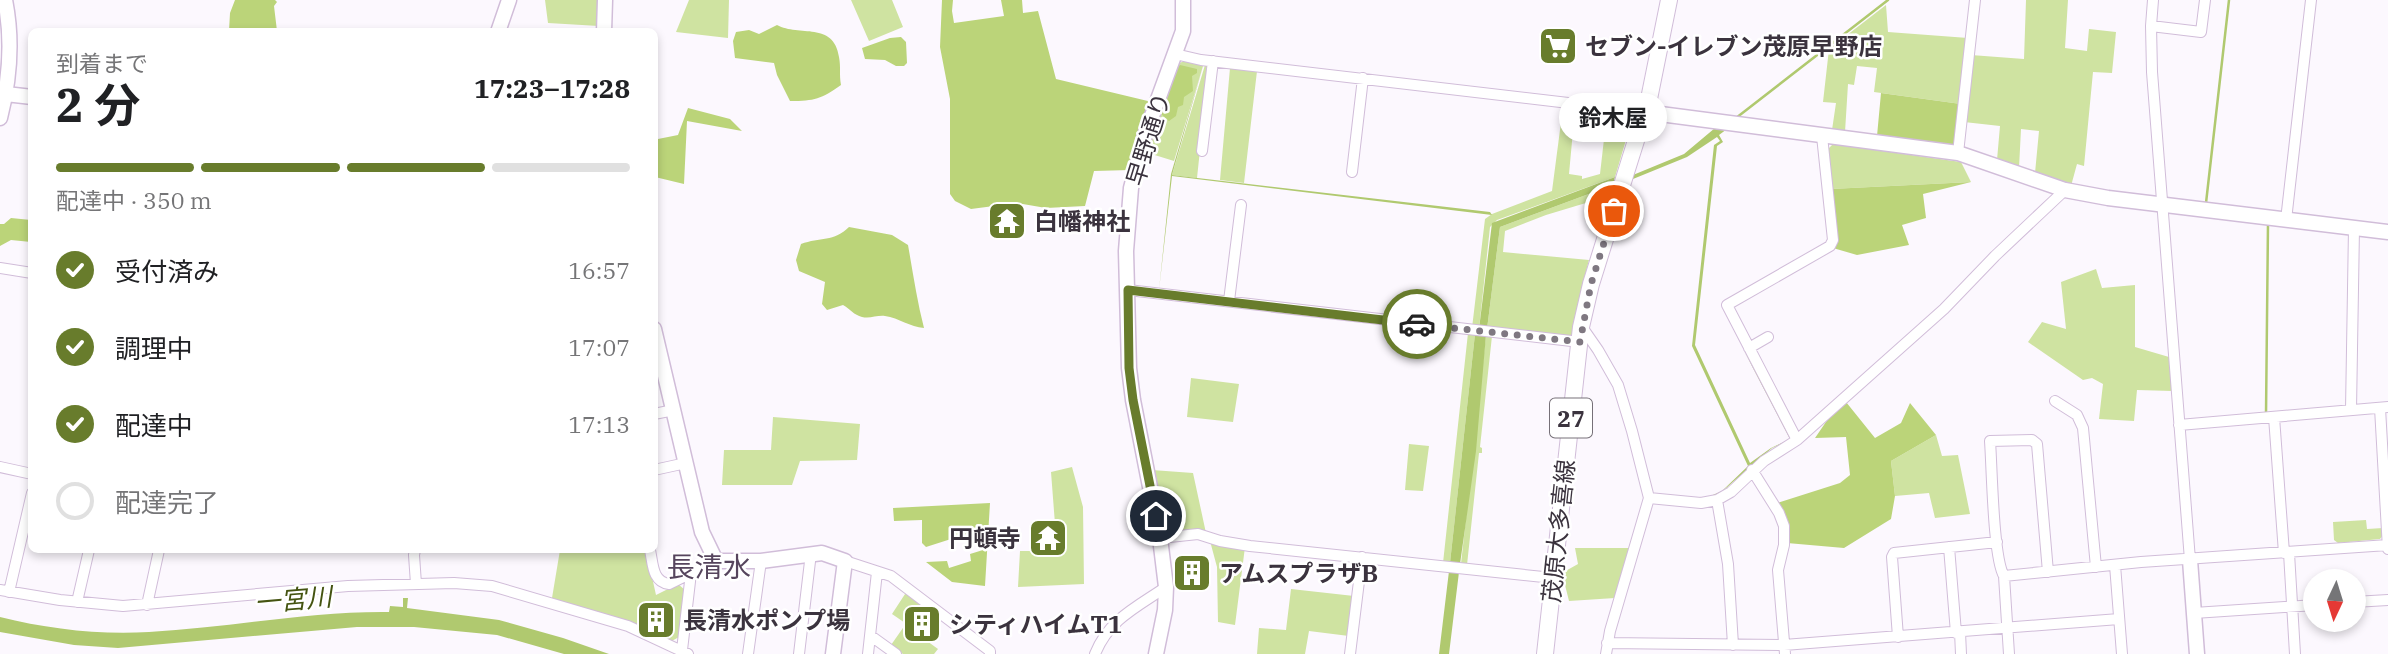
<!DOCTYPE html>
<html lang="ja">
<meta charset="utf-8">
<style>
:root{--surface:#fff;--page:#f6f6f6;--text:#202124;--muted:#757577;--line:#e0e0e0;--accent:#687c2c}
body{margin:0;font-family:"IBM Plex Serif","Noto Sans JP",serif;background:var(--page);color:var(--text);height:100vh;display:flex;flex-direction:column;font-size:26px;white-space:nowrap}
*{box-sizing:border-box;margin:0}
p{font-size:23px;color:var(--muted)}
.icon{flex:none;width:38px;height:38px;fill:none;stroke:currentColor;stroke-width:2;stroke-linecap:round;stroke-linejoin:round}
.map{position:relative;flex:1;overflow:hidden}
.drawer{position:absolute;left:28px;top:28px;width:630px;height:525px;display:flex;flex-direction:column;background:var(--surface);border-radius:10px;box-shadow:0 4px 10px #0003}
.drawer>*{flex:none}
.needle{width:46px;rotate:184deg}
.controls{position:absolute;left:2303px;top:569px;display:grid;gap:14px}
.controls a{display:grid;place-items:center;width:63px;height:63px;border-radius:50%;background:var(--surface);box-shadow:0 4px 10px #0003;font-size:35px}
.pin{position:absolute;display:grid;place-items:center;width:60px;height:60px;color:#fff;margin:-30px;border:4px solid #fff;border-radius:50%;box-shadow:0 2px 7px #0007}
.courier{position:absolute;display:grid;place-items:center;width:70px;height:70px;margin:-35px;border:5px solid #687c2c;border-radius:50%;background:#fff;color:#222;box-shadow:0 2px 9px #0007}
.bubble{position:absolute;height:49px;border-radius:24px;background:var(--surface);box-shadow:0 4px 10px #0003;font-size:23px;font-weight:700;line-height:49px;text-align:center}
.headline em{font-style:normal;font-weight:700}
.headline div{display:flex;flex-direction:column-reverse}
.headline{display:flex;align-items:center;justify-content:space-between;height:119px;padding:0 28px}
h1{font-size:46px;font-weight:700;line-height:52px}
.bar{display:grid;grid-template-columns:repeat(4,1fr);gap:10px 7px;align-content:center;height:84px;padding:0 28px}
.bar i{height:9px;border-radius:5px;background:var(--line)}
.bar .active{background:var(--accent)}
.bar p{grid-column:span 4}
ol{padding:0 28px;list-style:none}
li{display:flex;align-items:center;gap:21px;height:77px}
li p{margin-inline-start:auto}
li .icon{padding:7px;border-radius:50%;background:var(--accent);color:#fff;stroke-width:4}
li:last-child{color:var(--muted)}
li i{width:38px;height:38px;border:4px solid var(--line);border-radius:50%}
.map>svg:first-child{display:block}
.green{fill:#cfe3a1}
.forest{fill:#bbd479}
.water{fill:#b0c96f}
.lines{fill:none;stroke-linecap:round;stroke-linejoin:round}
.stream{stroke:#b0c96f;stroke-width:2.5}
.street-casing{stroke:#d1bdd9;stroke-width:12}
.secondary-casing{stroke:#d1bdd9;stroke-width:17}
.primary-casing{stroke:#d1bdd9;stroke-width:18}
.street{stroke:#fff;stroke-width:10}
.secondary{stroke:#fff;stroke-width:14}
.primary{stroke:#fff;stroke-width:16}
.done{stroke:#7f7881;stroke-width:7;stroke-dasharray:0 12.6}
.route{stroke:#687c2c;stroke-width:9}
.labels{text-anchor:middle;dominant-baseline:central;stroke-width:5;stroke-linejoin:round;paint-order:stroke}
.shield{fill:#fff;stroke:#767078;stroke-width:2}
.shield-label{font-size:23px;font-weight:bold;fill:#3b333e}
.poi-label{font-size:24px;font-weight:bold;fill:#3b333e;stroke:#fff;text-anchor:start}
.street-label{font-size:24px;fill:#3b333e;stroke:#fff}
.water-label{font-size:26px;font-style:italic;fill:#445311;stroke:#fff}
.quarter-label{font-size:28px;fill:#56455d;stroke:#fff}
</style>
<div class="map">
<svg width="2388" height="654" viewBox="0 0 2388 654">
<rect width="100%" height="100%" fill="#fcf8fe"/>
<path class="green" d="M545,0H600L599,26L548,23Z
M689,0H729L728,38L676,32Z
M851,0H892L903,27L869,41Z
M2026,0H2068L2065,48L2087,51L2089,29L2116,32L2112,73L2093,72L2084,166L2077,164L2071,186L2035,173L2039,131L2021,129L2019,168L1997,160L2000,126L1964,122L1971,55L2024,59Z
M1886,5L1888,32L1968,38L1961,104L1874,92L1877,68L1857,66L1854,85L1848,84L1845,132L1832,130L1836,103L1823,102L1829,49Z
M1185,61L1203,66L1174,161L1145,152L1176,64Z
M1205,65H1209L1197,178L1172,175Z
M1230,68L1257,71L1244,183L1220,180Z
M1563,107L1575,109L1569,174L1582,176V179L1600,174L1607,113L1630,115L1628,121L1631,123L1615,177L1497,220L1490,227L1479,329L1472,328L1485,219L1492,214L1552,191Z
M1833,144L1961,162L1971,182L1831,189L1827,150Z
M1613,185L1609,196L1546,215L1505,231L1503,252L1589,260L1579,299L1572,337L1487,329L1500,227Z
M2096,269L2102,288L2135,285V347L2169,357L2172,391L2137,390L2134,421L2099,419L2103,384L2092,378L2083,380L2028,342L2042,322L2066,329L2061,282Z
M1468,333L1475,334L1450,563H1443Z
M1486,335L1492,336L1480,447L1482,448V453H1479L1467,565L1461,564Z
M1191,378L1239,384L1233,422L1187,417Z
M773,417L860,424L857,460L800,461L792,485H722L724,450H771Z
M1936,435L1942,456L1958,455L1970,514L1935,518L1929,493L1895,496L1891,461Z
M1409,444L1429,446L1423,491L1405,490Z
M1072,467L1083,507L1084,584L1018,587L1020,551H1064L1062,524H1055L1051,472Z
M1152,470L1193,473L1206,533L1164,535Z
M2366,520L2367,529L2383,528V535L2380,539L2338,543L2334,540L2333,522Z
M1210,541L1245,547L1235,625L1218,622L1217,567Z
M1575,548H1630L1615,598L1569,601L1562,573L1578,564Z
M560,550H646L656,595L678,584L685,590L679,637L670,642L640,627L552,598Z
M1291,589L1354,596L1349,636L1309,631L1305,654H1257L1259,628L1286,630Z
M907,591L923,604L908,625L892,614Z
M905,625L938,649L934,654H903L891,645Z"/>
<path class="forest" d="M235,0H275L277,2L274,6L277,31H229L230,13Z
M942,0H953L952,11L954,23L1004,16L1001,0H1022L1023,13L1038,11L1056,79L1152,102L1130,170L1094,171L1085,206L1046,208L1017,203L971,209L955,201L950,194V99L940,47Z
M777,25C799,37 834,21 839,57C841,67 839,75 841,85C821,99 815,101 790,101L777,75L774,63L735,58L733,41L736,32L749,30L759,34Z
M901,37L906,42L907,63L904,66H896L885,60L865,59L862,48L890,38Z
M1180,65L1197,69V73L1192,76L1193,91L1184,97L1183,105L1178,107L1176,116L1169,121L1159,112L1177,67Z
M1881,93L1961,104L1957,139L1953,145L1877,136Z
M688,108L730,119L742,131L687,121L684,184L655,177V143L658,139L678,135Z
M1971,182L1923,194L1926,218L1902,225L1909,245L1857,255L1833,248L1831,189Z
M11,218L31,220V242L11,240L0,246V224H4Z
M849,227L892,235L908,245C913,273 917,301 924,328C910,327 899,318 885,316C877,315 870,319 862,317C854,315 850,309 843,305L827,310L822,304L825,282L799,271L796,260L801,244C820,237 834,242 849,227Z
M1846,402L1875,438L1901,423L1910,403L1936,435L1891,461L1895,496L1891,519L1844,548L1787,543L1777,503L1840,483L1850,475L1846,437L1815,438L1828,419Z
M990,503L985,586L952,582L926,562L947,561L949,568L971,561L970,554L983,550L976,531L926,547L922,543V520L894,521L893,508Z"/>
<path class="water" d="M1203,66L1172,175L1490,212L1492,215L1172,176L1159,290L1171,174Z
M1715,128L1727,129L1719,135L1723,142L1717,146L1695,345L1750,463L1771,448L1790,439L1743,349L1792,439L1772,448L1718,495L1706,498L1722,491L1748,466L1692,346L1714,145L1720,141L1717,137L1687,157L1633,179V175L1684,154Z
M1615,177L1613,185L1500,227L1487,329H1479L1492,223Z
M1475,334L1486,335L1476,451L1460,564L1450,563Z
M1449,571L1459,572L1449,654H1439Z
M403,598H408L407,608L499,620L563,638L609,654H564L497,635L414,627H357L118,648L74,645L0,632V617C48,629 99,635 149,632C229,628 308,611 389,612L390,606L403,607Z"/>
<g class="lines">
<path class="stream" d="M1736,118L1888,0
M2206,203L2229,0
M2266,415L2268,223"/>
<defs>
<path id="street" d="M2153,0L2151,26L2152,72L2190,560
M2151,26L2201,32L2205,0
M1175,54L1201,60L1645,112
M1202,151L1213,61
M1958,153L1975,0
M1352,172L1363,78
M2286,220L2311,0
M0,268L32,273
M1128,290L1580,342
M1229,301L1241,205
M1582,327L1598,350L1618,385L1632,431L1649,498L1610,631L1606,654
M1749,348L1768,337
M2055,401L2077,415L2083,428L2096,567
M2380,408L2388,549
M2351,410L2354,228
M654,414L674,410
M2274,417L2284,553
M2179,425L2388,407
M1797,440L1727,305L1830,246L1833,240L1822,136
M0,467L32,474
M654,470L686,463
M1752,470L1779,513L1784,526V545L1778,570L1785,654
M1649,498L1701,503L1717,500L1731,492L1764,461L1797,440L1944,309L1995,256L2065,190
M1717,500L1728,564L1733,645
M1160,538L1198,534L1220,541L1250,546L1553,578
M1949,547L1956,633
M415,550L414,555L416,584
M650,550C653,563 652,582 669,584L716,561
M2289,553L2295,654
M845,561L891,576L990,651V654
M2115,565L2122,654
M2004,576L2141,562L2388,545
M0,590L60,600L123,606L348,586L454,583L492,586L628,626L688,654
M9,592L32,493
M77,602L89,550
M2354,602L2388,600
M147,605L159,550
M2194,613L2315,605
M1960,632L1961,654
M871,636L896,654
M1898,637L1892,557L1894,553L1997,542
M1607,643L1784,645L2119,619
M682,650L691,573
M748,654L761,561
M799,654L811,553
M868,654L877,572
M1095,654C1109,619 1137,607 1166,587
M1350,654L1362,557
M2009,654L2004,576C1993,558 1992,467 1990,441L2032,440L2037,444L2048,572"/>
<path id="secondary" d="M498,32L509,0
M604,32L605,0
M6,94L32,97
M1645,112L1958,153L2065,190L2108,198L2388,232
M0,118C10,79 13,40 5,0
M654,329L702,532L716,561H761L822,553L845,561L833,654
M2190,560L2197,654
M1156,654L1165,610L1166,587L1160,538L1133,400L1129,368L1126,251L1131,188L1145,135L1183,31V0"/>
<path id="primary" d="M1545,654L1581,327L1591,284L1649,99L1669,0"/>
</defs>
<use href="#street" class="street-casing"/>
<use href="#secondary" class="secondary-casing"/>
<use href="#primary" class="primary-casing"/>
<use href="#street" class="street"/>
<use href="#secondary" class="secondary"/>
<use href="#primary" class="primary"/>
</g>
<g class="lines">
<path class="done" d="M1417,324L1580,342L1591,284L1614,211"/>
<path class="route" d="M1156,516L1133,400L1129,368L1128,290L1417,324"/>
</g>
<defs>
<symbol id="supermarket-square" viewBox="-11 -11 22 22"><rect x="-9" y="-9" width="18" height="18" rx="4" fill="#687c2c" stroke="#fff"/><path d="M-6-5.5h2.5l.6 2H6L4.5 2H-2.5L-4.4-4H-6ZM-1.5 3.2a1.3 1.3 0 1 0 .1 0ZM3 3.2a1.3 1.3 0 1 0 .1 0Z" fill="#fff"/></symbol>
<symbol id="temple-square" viewBox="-11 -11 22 22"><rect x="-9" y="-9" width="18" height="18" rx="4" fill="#687c2c" stroke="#fff"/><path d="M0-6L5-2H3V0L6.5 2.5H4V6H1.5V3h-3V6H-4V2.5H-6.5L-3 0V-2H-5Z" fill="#fff"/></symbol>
<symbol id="building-square" viewBox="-11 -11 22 22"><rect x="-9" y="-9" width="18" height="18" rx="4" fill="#687c2c" stroke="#fff"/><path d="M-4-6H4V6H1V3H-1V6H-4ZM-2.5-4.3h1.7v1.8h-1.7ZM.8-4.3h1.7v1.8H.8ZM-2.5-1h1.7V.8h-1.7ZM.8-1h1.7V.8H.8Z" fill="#fff"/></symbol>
</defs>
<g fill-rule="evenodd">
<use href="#supermarket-square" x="1536" y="24" width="44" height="44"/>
<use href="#temple-square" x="985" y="199" width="44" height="44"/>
<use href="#temple-square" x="1026" y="516" width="44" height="44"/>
<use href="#building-square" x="1170" y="551" width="44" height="44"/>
<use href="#building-square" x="634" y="598" width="44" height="44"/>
<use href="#building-square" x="900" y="602" width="44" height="44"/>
</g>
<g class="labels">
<rect class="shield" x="1550" y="398.5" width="42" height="39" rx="5"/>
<g class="shield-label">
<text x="1571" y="418">27</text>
</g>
<g class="poi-label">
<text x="1585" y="46">セブン-イレブン茂原早野店</text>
<text x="1034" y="221">白幡神社</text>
<text x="1021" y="538" text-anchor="end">円頓寺</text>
<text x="1219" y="573">アムスプラザB</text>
<text x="683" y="620">長清水ポンプ場</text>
<text x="949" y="624">シティハイムT1</text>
</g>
<g class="street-label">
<text transform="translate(1148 139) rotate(-73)">早野通り</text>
<text transform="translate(1558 531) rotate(-84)">茂原大多喜線</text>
</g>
<g class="water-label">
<text transform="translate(293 599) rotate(-5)">一宮川</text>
</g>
<g class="quarter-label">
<text x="709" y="566">長清水</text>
</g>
</g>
</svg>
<div class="controls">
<a><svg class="needle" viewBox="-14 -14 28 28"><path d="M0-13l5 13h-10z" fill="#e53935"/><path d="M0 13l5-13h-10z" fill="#757577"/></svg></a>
</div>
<div class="pin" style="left:1614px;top:211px;background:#ea580c"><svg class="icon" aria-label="bag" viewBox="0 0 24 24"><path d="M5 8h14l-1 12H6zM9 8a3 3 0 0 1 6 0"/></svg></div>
<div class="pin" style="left:1156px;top:516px;background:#1f2937"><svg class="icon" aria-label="home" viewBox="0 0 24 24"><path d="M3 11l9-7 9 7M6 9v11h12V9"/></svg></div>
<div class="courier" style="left:1417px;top:324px"><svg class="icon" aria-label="car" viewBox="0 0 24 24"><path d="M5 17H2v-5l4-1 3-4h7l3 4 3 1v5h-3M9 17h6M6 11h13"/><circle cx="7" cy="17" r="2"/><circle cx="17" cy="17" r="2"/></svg></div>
<div class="bubble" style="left:1559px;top:93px;width:108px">鈴木屋</div>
<section class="drawer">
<div class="headline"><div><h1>2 分</h1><p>到着まで</p></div><em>17:23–17:28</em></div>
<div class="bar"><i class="active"></i><i class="active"></i><i class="active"></i><i></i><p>配達中 · 350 m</p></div>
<ol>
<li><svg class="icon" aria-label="check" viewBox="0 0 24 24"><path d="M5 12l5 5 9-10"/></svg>受付済み<p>16:57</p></li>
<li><svg class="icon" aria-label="check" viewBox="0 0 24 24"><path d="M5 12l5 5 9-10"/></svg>調理中<p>17:07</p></li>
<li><svg class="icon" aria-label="check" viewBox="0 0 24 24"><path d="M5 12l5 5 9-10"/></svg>配達中<p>17:13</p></li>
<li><i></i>配達完了</li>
</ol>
</section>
</div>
